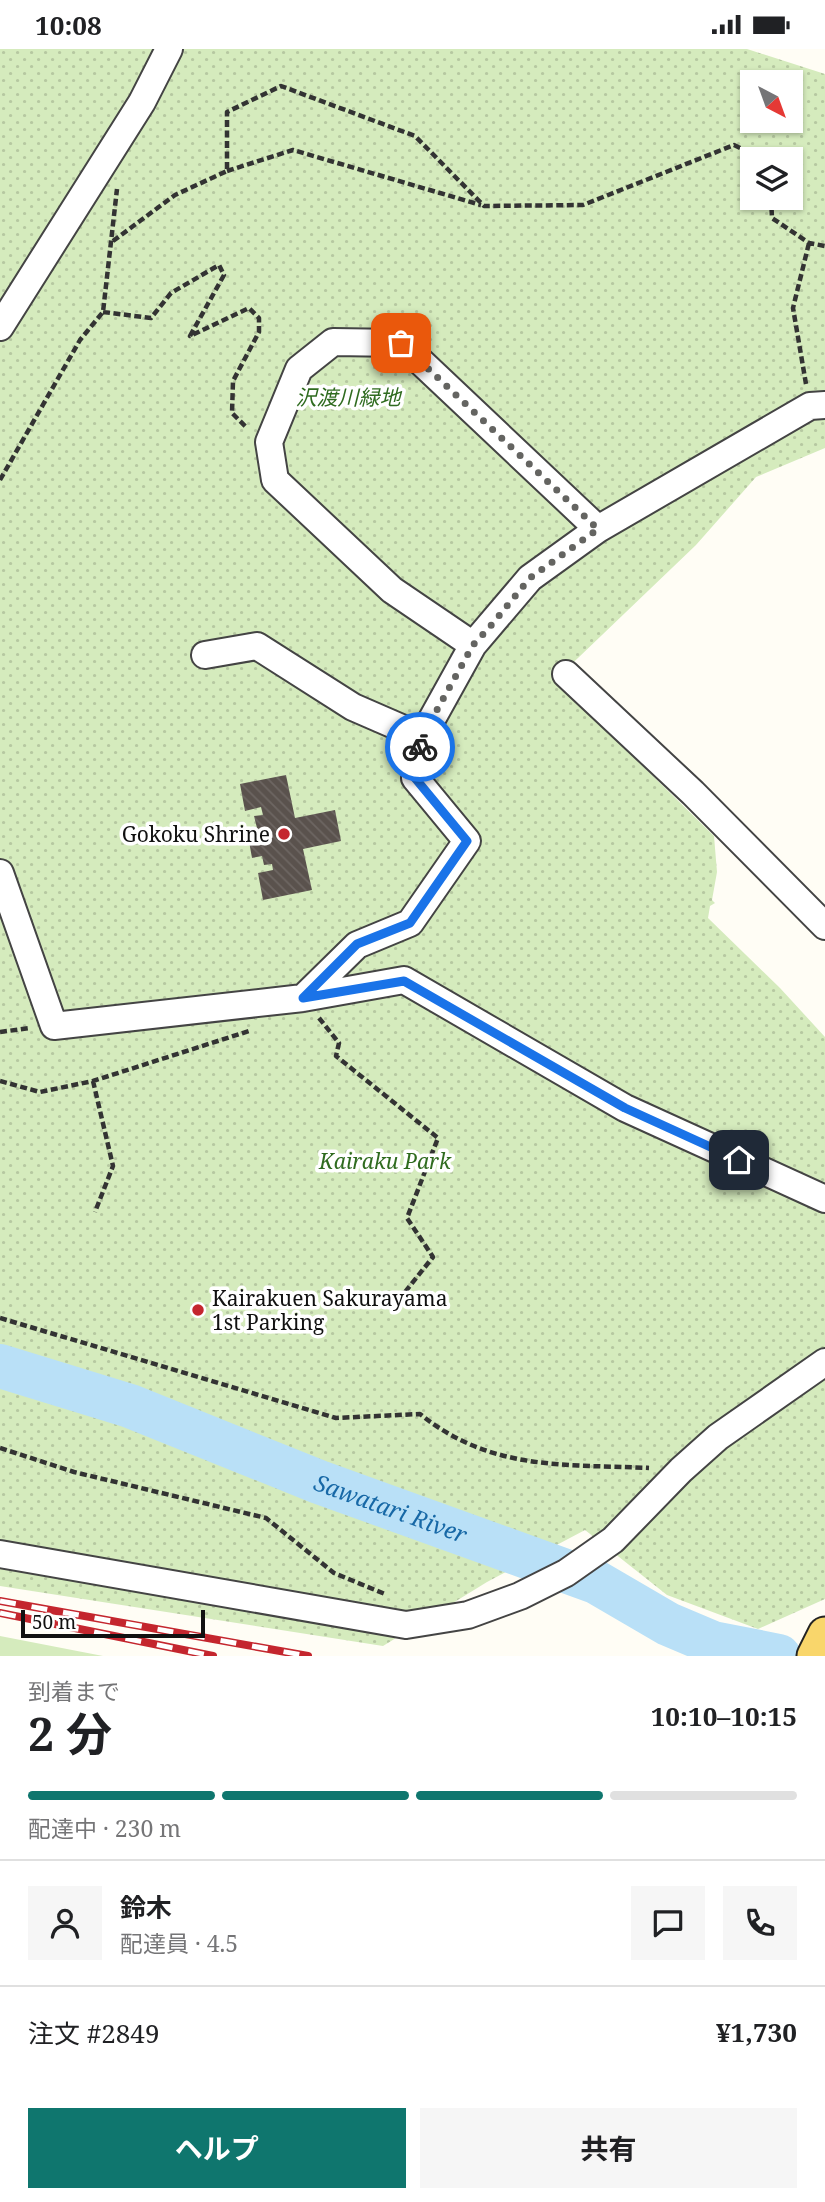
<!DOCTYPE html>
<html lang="ja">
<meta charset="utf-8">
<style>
:root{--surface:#fff;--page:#f6f6f6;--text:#202124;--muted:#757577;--line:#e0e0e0;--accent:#0f766e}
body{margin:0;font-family:"Noto Serif","Noto Sans JP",serif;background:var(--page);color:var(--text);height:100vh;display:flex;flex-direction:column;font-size:26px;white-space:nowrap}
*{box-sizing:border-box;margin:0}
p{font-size:23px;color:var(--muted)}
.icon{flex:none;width:38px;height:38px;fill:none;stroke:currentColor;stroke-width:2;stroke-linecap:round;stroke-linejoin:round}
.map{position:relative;height:1607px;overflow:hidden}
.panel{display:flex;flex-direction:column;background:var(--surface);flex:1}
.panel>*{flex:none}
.needle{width:46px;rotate:139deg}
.controls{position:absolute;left:740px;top:21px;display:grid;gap:14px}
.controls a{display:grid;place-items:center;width:63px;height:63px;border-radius:0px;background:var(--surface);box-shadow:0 2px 5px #0004;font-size:35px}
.scale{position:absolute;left:21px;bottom:18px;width:184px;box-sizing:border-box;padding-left:7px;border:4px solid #111;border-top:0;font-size:19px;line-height:24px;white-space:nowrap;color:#111;-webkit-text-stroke:5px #fff;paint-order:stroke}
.pin{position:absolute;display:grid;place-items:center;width:60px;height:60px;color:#fff;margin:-30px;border-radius:14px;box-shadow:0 4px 10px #0006}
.courier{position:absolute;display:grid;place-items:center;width:70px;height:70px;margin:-35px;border:5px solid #1a73e8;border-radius:50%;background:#fff;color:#222;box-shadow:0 2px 9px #0007}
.overview em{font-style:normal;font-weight:700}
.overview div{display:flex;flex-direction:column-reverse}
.overview{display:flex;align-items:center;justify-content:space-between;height:119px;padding:0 28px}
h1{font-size:46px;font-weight:700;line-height:52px}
.bar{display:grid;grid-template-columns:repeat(4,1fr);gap:10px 7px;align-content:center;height:84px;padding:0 28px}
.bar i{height:9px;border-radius:5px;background:var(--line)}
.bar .selected{background:var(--accent)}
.bar p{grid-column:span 4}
.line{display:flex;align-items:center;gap:18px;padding:0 28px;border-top:2px solid var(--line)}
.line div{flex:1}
.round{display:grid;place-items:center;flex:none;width:74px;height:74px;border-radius:0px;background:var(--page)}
.cta{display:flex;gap:14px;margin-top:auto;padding:14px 28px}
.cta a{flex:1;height:80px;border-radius:0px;background:var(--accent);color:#fff;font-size:28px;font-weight:700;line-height:80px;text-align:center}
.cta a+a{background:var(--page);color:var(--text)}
.status{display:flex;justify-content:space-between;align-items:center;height:49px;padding:0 35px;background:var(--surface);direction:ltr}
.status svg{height:19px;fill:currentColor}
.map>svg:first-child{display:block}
.grass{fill:#d5ebbd}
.park{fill:url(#park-dots);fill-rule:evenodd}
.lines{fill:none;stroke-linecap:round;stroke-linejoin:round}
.river{stroke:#b9e0f7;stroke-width:44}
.building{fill:url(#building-back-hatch)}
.minor-casing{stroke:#444;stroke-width:30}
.major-casing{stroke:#222;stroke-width:37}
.path{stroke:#333;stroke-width:4.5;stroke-dasharray:7 3.5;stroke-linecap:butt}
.minor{stroke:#fff;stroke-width:26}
.major{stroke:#f9d66b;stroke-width:33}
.rail-casing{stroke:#c4262e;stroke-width:8}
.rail{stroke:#fff;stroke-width:5;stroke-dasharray:16;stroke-linecap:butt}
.done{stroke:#646461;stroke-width:7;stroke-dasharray:0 12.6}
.route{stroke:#1a73e8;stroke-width:9}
.poi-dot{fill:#c4262e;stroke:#fff;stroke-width:2.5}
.labels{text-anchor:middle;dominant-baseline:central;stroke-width:7;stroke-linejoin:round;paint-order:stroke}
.park-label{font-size:21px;font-style:italic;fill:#2f6b1f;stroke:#fff}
.poi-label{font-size:21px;fill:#111;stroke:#fff;text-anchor:end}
.water-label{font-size:23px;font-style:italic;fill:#1768a6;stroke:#fff}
</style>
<div class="status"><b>10:08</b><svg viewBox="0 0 49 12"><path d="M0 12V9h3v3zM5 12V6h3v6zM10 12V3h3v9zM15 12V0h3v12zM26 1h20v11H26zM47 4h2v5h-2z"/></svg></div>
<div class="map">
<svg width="825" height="1607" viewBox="0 0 825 1607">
<defs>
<pattern id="park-dots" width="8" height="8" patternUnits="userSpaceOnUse" patternTransform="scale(1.75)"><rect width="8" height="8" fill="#d5ebbd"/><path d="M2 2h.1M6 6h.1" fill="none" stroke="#b6c8a1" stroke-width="1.8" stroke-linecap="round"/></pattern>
<pattern id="building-back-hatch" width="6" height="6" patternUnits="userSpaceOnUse" patternTransform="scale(1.75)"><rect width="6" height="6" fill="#5a524d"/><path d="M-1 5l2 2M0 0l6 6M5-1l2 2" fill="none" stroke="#6d6662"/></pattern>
</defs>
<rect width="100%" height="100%" fill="#fffdf5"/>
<path class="grass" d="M0,1587L103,1607H0Z"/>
<path class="park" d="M0,0H747L825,25V399L756,428L696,496L555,631L714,787L717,823L712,851L715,854L710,857L708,869L780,939L825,988V1550L758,1580L667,1546L585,1481L487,1533L383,1597L0,1537ZM752,33H791V72H752ZM752,110H791V149H752Z"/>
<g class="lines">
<path class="river" id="s1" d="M0,1317L130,1357L319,1433L596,1533L668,1575L713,1594L779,1607"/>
</g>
<path class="building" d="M286,726L295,769L335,761L341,792L303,800L312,841L263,851L258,824L273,821L272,815L264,816L262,807L252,809L247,781L257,779L254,767L263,766L261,758L245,762L240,735Z"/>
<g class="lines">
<defs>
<path id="minor" d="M0,278L142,53L169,0
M473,596L392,541L275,431L269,393L299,320L333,293L401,294L598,480
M205,606L257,597L353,658L422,688
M566,625L693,744L825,877
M0,824L54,977L303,949L404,931L625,1059L825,1150
M303,949L357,896L410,874L467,792L415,729L422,688L473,596L530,529L598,480L810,357L825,356
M0,1505L406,1576L468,1566L520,1547L566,1524L613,1491L681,1421L718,1388L825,1313"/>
<path id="major" d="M814,1607L825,1585"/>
</defs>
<use href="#minor" class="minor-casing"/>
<use href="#major" class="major-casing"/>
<path class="path" d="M227,122L293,101L481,156
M771,149L772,169L809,194L825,197
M113,192L175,146L227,122V63L281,37L415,87L484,157L583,156L734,96L763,110
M103,263L151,269L171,244L219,216L224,226L190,287L249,259L259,269V283L233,332L232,364L247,379
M806,335L793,259L809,194
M0,431L80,291L103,263L117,140
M319,969L339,994L336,1007L438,1089L407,1169L433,1208L401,1248
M0,983L30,979
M0,1032L40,1043L93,1032L249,982
M93,1032L113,1117L95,1163
M0,1269L336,1369L420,1365C491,1422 563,1415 649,1419
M0,1399L74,1423L266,1469L334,1524L385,1545"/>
<use href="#minor" class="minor"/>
<use href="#major" class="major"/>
<defs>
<path id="rail" d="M0,1552L308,1607
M0,1564L213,1607"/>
</defs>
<use href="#rail" class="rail-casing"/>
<use href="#rail" class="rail"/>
</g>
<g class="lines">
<path class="done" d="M401,294L598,480L530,529L488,580L473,596L422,688L420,698"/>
<path class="route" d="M420,698L415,729L467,792L410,874L357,895L303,949L404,932L625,1059L739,1111"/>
</g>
<g class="poi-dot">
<circle cx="284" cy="785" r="7"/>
<circle cx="198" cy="1261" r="7"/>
</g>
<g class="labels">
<g class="park-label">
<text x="348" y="348">沢渡川緑地</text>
<text x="385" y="1112">Kairaku Park</text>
</g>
<g class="poi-label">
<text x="270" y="785">Gokoku Shrine</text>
<text x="212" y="1249" text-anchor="start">Kairakuen Sakurayama<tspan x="212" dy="24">1st Parking</tspan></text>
</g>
<g class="water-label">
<text stroke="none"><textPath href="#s1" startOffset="416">Sawatari River</textPath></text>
</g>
</g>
</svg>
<div class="controls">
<a><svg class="needle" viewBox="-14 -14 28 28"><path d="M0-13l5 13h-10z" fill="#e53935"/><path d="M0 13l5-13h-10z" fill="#757577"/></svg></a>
<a><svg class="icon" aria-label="layers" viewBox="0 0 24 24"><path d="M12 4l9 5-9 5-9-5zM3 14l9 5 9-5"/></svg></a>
</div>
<div class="scale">50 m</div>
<div class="pin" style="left:401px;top:294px;background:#ea580c"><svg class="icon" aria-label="bag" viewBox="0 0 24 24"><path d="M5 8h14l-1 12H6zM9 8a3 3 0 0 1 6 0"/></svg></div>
<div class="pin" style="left:739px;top:1111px;background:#1f2937"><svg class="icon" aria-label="home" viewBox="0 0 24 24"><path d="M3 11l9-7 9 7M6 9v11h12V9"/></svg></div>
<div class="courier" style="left:420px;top:698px"><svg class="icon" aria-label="bike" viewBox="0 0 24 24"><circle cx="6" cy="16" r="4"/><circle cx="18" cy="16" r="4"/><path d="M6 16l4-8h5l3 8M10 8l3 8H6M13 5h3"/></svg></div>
</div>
<section class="panel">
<div class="overview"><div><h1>2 分</h1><p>到着まで</p></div><em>10:10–10:15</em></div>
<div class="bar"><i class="selected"></i><i class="selected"></i><i class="selected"></i><i></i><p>配達中 · 230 m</p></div>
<div class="line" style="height:126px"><a class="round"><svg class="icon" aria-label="person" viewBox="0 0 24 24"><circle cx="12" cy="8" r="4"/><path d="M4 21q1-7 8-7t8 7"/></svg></a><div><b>鈴木</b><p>配達員 · 4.5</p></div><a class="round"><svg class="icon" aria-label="chat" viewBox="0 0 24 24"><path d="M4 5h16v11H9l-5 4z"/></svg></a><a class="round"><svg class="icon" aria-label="phone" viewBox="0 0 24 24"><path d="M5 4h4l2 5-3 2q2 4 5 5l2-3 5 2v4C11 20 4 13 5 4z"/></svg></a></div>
<div class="line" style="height:91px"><div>注文 #2849</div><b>¥1,730</b></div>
<div class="cta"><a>ヘルプ</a><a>共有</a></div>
</section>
